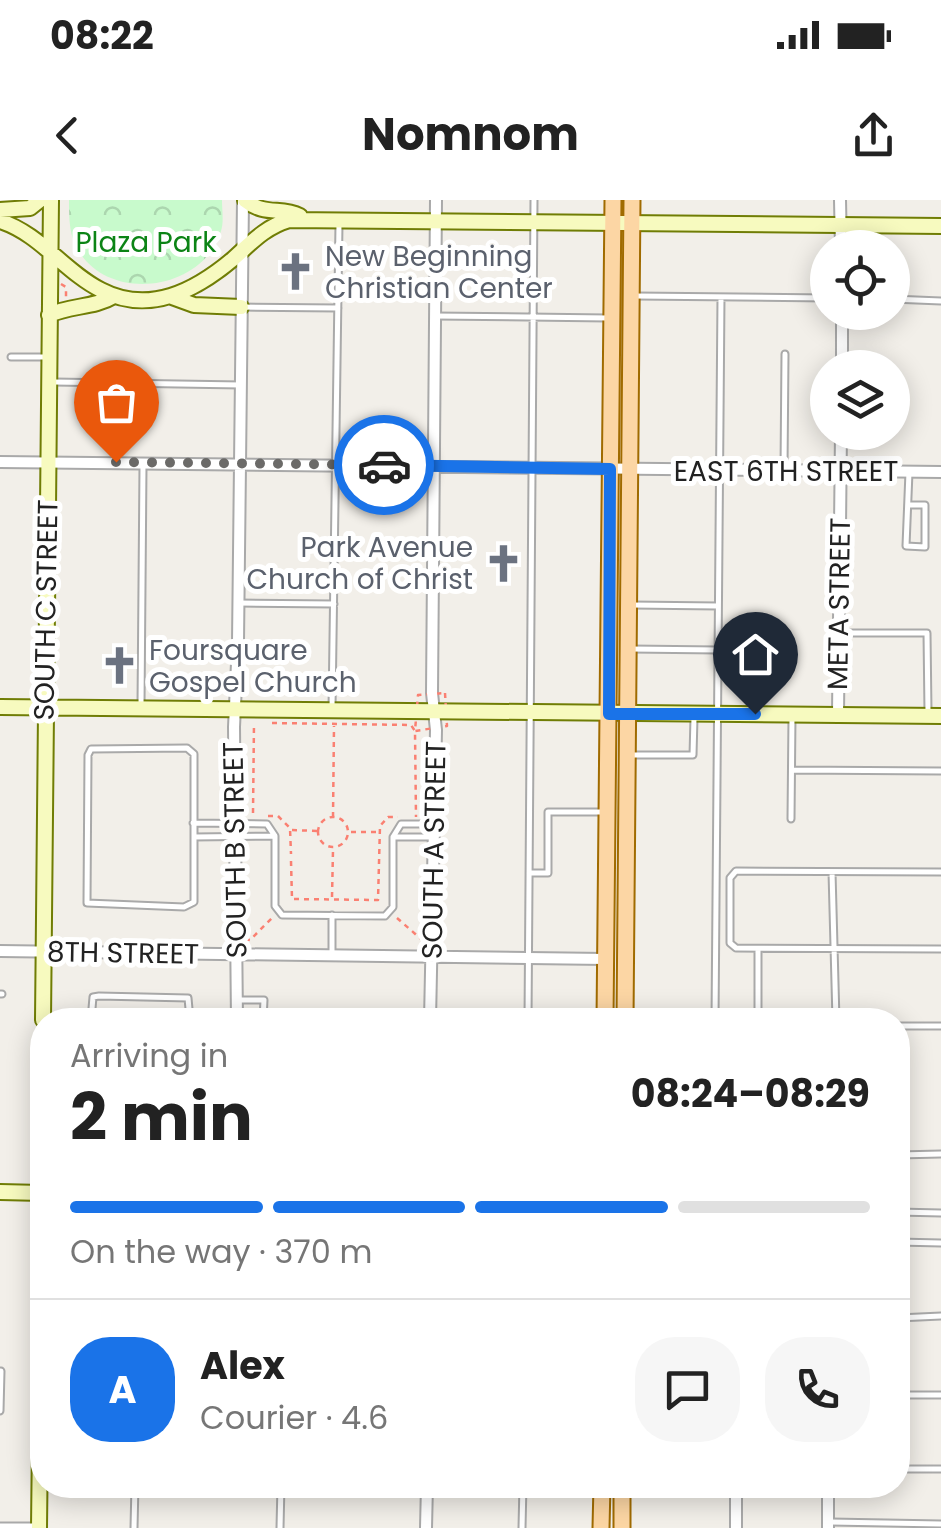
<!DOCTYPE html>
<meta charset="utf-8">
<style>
:root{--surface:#fff;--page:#f6f6f6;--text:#222;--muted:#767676;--line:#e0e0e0;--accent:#1a73e8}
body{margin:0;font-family:Poppins,sans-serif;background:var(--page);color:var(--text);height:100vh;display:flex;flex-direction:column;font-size:38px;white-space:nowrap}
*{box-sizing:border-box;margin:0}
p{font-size:32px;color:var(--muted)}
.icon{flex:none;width:55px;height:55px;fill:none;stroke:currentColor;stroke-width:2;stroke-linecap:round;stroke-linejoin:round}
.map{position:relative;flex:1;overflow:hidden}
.drawer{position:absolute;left:30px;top:808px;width:880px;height:490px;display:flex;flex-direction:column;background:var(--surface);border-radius:40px;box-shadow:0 5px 25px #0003}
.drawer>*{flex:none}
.buttons{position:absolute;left:810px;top:30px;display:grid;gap:20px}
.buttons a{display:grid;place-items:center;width:100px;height:100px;border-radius:50%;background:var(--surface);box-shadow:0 5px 25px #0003;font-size:50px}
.pin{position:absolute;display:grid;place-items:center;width:85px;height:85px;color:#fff;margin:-102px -42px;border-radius:50% 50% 50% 0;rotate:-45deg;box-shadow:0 0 10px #0007}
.pin .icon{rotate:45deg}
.courier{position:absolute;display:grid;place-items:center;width:100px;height:100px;margin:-50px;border:8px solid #1a73e8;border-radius:50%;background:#fff;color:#222;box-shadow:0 2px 12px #0007}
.head em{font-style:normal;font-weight:700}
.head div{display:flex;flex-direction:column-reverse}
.head{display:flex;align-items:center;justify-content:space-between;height:170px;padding:0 40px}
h1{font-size:65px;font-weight:700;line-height:75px}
.bar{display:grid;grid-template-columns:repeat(4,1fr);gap:15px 10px;align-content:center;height:120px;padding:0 40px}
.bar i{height:12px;border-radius:8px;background:var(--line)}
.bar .active{background:var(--accent)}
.bar p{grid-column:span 4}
.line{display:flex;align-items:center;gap:25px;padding:0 40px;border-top:2px solid var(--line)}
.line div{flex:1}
.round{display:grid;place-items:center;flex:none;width:105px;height:105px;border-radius:40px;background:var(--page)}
.status{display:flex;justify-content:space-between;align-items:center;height:70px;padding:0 50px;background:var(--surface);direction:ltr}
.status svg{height:28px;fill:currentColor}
header{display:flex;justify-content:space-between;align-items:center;height:130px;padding:0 40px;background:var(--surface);font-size:45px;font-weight:700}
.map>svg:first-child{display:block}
.park{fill:url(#park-crowns)}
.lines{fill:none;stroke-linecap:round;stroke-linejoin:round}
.lane-casing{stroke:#a9a9a9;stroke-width:9}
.street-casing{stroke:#a9a9a9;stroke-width:14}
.secondary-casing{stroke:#707d05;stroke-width:18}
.primary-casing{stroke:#a06b00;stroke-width:19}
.path{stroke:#fa8072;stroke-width:2.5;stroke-dasharray:5 5;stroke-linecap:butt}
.lane{stroke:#fff;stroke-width:5}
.street{stroke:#fff;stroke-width:10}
.secondary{stroke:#f7fabf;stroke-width:14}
.primary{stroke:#fcd6a4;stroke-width:15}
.done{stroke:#6b6a68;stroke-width:10;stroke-dasharray:0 18}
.route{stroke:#1a73e8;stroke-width:12}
.labels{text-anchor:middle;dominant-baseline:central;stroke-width:10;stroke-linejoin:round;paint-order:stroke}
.park-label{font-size:28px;fill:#0c8416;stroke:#fff}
.worship-label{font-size:28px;fill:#5b616d;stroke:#fff;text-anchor:start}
.street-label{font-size:28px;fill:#222;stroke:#fff}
</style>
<div class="status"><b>08:22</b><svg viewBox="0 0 49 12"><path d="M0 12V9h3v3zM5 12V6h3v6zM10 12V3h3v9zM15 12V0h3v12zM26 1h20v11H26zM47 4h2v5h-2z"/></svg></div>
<header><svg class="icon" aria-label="back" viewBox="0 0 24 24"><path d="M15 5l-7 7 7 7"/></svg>Nomnom<svg class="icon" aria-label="share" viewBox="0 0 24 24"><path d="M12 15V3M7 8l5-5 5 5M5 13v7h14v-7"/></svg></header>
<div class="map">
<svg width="941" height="1328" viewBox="0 0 941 1328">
<defs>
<pattern id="park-crowns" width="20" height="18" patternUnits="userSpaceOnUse" patternTransform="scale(2.5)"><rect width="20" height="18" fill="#c8facc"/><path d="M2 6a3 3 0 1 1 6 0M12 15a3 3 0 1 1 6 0" fill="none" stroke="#acd6af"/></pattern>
</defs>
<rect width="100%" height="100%" fill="#f2efe9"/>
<path class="park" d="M69,0H222C222,10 224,22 221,31C202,95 97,105 73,39C69,27 69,13 69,0Z"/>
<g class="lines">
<defs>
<path id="lane" d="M635,96L828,98
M892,99L941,101
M241,107L338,108
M434,116L608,118
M11,157H46
M54,182L241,185
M784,268L785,154
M908,305H925V347L906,346L909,272
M239,403L334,404
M632,405L718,406
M839,433H927L928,512
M631,449L718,450
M141,505L143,266
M332,508L339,24
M187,548L194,554V702L184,707L87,703L88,555L91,549Z
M630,555H693L694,518
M792,570L941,571
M791,619L792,517
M193,623L267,624L275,636V706L282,715L385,716L393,707V637L401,624H434
M194,637L275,636
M393,637H435
M832,672L836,820
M941,672L736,671L730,678V743L736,748L941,749
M529,673H548V612H605
M332,753V715
M0,794H2
M240,800H264L263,820
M91,820L93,797L99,796L188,798L190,820
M528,820L534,0
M715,820L721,97
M758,820V749
M898,826H941
M898,955L941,954
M898,1012L941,1013
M898,1042L941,1043
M898,1118L941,1116
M898,1152L903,1163L904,1195
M898,1195H941
M0,1211L1,1171
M898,1269H941
M625,1286L643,1287
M656,1287L701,1290
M719,1290H736
M831,1322L941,1324
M0,1326H36
M134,1328L135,1285
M280,1328L281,1285
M522,1328L523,1285"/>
<path id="street" d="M840,0L841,48
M842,168V112
M0,262L941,272
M838,515L841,232
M0,751L606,759
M237,820L234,527L238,442L243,0
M430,820L436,530L432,493L436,0
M426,1328L427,1285
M736,1328V1285
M828,1328V1285"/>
<path id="secondary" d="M245,0C266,17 280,6 300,16
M0,10L30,8L40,0
M0,21C39,33 65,72 101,90C149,115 195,91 233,59C251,43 265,27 289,20L941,26
M172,97L194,105L241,107
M49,115C71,105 94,108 114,96
M0,507L941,516
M43,820L51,0
M0,992L42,993
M39,1328L42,1059"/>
<path id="primary" d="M605,820L613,0
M625,820L632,0
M601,1328L602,1285
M622,1328V1285"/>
</defs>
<use href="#lane" class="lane-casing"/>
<use href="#street" class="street-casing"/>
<use href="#secondary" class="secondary-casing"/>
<use href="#primary" class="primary-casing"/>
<path class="path" d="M61,84L66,87V97
M445,493L447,526L415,531L418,495Z
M272,523L411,525L415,531L416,617
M253,613L254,523
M268,616H278L290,628L291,654
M318 632a15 15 0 1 1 30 0a15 15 0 1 1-30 0Z
M333,617L334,526
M292,630L317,631
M351,632H378
M291,661L292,699L378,700L380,626L388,617H398
M332,697L333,650
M397,718L421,739
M245,739L250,740L273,717"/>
<use href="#lane" class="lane"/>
<use href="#street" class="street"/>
<use href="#secondary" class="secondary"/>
<use href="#primary" class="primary"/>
</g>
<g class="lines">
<path class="done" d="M116,262L384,265"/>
<path class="route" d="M384,265L610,269L609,514H755"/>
</g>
<defs>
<symbol id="church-bare" viewBox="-9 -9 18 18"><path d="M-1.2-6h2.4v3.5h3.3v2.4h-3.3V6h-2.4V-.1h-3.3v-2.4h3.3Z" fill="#6b7280" stroke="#fff" stroke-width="2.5" paint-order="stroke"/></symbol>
</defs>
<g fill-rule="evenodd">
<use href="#church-bare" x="268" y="44" width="55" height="55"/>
<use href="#church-bare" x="476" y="336" width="55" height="55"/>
<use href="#church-bare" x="92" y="438" width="55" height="55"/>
</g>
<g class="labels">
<g class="park-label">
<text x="146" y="42">Plaza Park</text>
</g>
<g class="worship-label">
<text x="325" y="56">New Beginning<tspan x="325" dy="32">Christian Center</tspan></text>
<text x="473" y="347" text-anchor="end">Park Avenue<tspan x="473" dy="32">Church of Christ</tspan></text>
<text x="149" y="450">Foursquare<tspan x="149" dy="32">Gospel Church</tspan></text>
</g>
<g class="street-label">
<text x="786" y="271">EAST 6TH STREET</text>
<text transform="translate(839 404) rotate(-89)">META STREET</text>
<text transform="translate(46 410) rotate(-89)">SOUTH C STREET</text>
<text transform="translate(235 650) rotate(-91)">SOUTH B STREET</text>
<text transform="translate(434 650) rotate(-89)">SOUTH A STREET</text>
<text transform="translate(123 753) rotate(1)">8TH STREET</text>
</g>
</g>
</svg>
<div class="buttons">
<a><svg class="icon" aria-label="locate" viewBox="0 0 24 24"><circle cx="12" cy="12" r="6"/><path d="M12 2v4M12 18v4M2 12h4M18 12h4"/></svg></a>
<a><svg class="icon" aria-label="layers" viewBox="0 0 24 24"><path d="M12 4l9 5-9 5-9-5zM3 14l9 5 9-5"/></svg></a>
</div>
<div class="pin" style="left:116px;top:262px;background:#ea580c"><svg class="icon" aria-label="bag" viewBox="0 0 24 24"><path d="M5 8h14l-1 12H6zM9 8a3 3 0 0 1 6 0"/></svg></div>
<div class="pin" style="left:755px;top:514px;background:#1f2937"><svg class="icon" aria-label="home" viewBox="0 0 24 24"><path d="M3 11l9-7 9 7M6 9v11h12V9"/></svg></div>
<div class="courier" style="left:384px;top:265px"><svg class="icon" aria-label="car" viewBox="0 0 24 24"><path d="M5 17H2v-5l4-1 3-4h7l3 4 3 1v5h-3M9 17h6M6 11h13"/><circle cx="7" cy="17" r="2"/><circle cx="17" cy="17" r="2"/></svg></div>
<section class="drawer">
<div class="head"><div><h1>2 min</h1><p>Arriving in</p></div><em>08:24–08:29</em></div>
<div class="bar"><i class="active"></i><i class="active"></i><i class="active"></i><i></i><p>On the way · 370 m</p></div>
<div class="line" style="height:180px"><b class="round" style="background:var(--accent);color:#fff">A</b><div><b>Alex</b><p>Courier · 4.6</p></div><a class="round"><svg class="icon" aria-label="chat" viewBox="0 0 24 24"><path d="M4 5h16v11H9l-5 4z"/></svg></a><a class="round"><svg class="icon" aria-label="phone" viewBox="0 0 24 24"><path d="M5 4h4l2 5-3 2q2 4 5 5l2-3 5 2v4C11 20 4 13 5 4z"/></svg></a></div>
</section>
</div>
